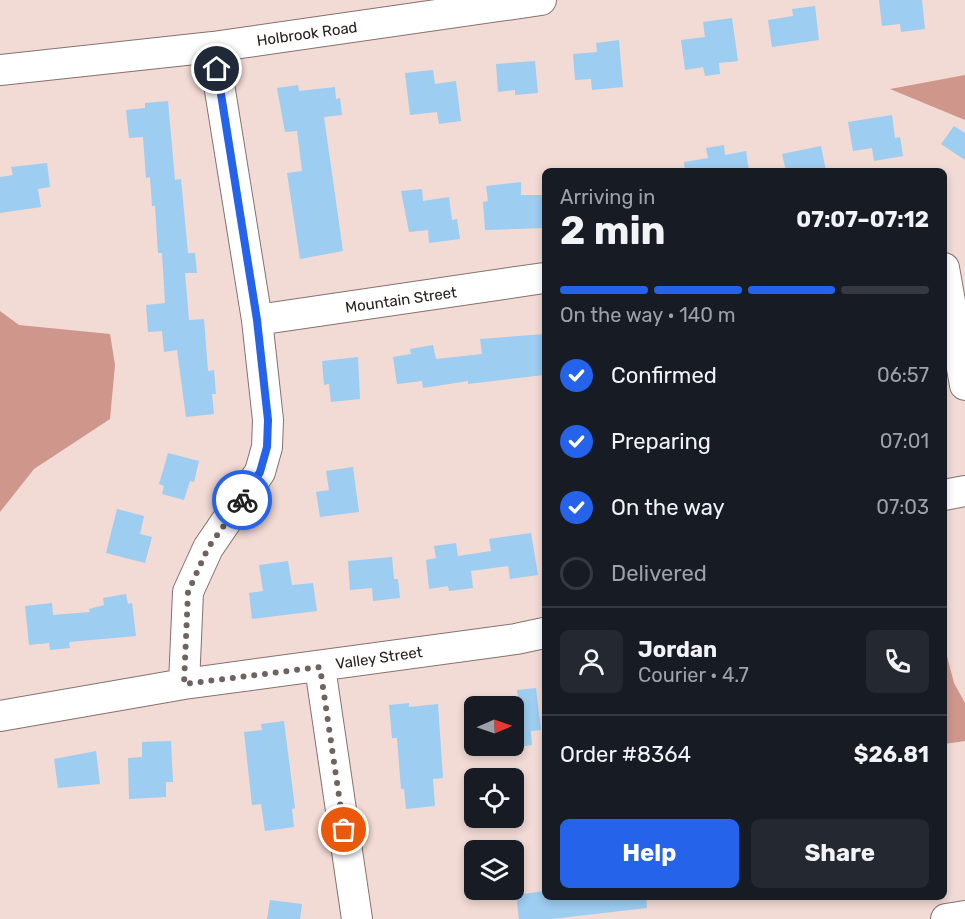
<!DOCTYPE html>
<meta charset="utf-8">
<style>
:root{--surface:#171b24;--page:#242831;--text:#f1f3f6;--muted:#9ea1a6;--line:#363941;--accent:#2563eb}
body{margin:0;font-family:Rubik,sans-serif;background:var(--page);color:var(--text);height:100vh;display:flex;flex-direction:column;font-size:22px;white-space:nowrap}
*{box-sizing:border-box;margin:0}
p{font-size:20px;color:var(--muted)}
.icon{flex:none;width:33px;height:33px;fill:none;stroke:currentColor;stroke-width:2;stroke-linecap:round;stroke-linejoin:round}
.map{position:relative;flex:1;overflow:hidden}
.sheet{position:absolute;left:542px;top:168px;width:405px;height:732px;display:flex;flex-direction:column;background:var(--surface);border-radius:9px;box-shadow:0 3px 9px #0003}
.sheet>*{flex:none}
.needle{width:39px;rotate:88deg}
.fabs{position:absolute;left:464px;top:696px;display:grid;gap:12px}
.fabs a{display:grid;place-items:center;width:60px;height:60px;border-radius:9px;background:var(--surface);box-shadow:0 3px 9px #0003;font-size:30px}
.pin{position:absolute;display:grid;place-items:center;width:51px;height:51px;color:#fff;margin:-26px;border:3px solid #fff;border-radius:50%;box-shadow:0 2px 6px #0007}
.courier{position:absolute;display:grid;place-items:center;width:60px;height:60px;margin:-30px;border:4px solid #2563eb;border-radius:50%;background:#fff;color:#222;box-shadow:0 2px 8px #0007}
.overview em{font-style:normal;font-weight:700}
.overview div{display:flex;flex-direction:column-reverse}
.overview{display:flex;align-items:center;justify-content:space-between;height:102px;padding:0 18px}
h1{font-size:39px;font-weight:700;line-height:45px}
.bar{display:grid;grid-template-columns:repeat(4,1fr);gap:9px 6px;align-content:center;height:72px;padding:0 18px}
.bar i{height:8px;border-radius:4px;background:var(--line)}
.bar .selected{background:var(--accent)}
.bar p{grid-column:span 4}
.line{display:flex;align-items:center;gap:15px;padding:0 18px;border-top:2px solid var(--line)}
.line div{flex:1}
.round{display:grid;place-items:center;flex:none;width:63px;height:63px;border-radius:9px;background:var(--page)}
ol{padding:0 18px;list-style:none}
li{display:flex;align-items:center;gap:18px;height:66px}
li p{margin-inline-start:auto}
li .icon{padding:6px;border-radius:50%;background:var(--accent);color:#fff;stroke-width:4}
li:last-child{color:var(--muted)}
li i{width:33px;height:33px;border:3px solid var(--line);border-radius:50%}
.primary-button{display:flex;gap:12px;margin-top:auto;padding:12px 18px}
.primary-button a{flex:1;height:69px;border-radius:9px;background:var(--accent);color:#fff;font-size:24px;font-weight:700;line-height:69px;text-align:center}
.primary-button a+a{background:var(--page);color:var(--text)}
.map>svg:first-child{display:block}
.forest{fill:#cf968c}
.building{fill:#9dcdf0}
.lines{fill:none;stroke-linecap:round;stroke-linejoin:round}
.minor-casing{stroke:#86716d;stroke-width:32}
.minor{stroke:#fff;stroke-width:30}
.done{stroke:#6f625f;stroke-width:6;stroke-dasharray:0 10.8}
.route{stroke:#2563eb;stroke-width:8}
.labels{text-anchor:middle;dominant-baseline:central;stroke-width:4.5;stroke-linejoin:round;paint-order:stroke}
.street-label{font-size:15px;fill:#29211f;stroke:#fff}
</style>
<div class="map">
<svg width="965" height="919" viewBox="0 0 965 919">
<rect width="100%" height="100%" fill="#f2dad5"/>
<path class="forest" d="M965,75V120L890,89Z
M0,311L19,325L110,334L115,365L110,419L34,469L0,512Z
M944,645L954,683L965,703V741L944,744Z"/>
<path class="building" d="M879,0H922L925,29L901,32L900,24L882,26Z
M815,6L819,40L772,47L768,20L793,16L792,9Z
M732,18L738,61L719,63L720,74L705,76L703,67L685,70L681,40L705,37L703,22Z
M619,40L623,87L592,90L591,79L575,80L573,54L597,52L596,43Z
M535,61L538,93L515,95V90L498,92L496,64Z
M433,70L435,84L456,81L461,121L439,124L437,112L410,115L405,73Z
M298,85L299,91L335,87L336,99L340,98L342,115L324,117L343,251L300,259L287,173L302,171L297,131L285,132L277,88Z
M168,101L175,180L181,179L188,253H195L197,273H185L189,320L204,319L208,371L214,370L216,394H212L214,414L186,417L177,350L164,352L162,331L148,332L146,305L165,303L162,253H158L155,206H152L150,177L146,178L143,137L129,138L126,110L145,108V103Z
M892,115L895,138L900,137L903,156L874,161L872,148L853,151L848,122Z
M954,126L965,133V160L941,144Z
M724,145L725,155L746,151L749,171H685L684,162L708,158L706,148Z
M821,146L826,171H786L782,154Z
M47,163L50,187L38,189L41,207L0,213V177L13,175L11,167Z
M521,182V195H544V228L485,230L483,202L488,201L486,186Z
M422,189L423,201L449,197L452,220L457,219L460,239L429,243L428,230L409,232L401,191Z
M544,334V375L468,384V381L423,388L422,381L397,384L393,357L411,354L410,349L433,345L436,359L482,354L480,339Z
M358,357L360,399L331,402L329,384L324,385L322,361Z
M168,453L199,461L194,482L190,481L184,500L162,494L164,486L159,484Z
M353,467L359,512L320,517L316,492L329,490L326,471Z
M117,509L144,516L140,534L152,537L145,563L106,553Z
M531,533L538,575L510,579L508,566L471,571L473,588L449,591L448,586L429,589L426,560L436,558L434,546L456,543L458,556L491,551L489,539Z
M392,557L394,579H398L400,598L373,601L372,588L350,590L348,561Z
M288,561L292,585L313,583L317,611L252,619L249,593L263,591L259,565Z
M126,594L128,604L132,603L136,636L69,642L70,648L50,650L49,643L29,645L25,606L52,603L53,615L90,612L89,609L104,605L103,598Z
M536,688L541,730L531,731L532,745L514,748L513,705L519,704L517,690Z
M409,703V707L438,704L443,778L433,779L435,806L406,809L404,789H401L397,738H392L389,705Z
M284,721L295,808L292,809L294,827L265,831L261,804L252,805L244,732L262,730L261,724Z
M171,741L173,782H166V797L129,799L128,758L142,757V742Z
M96,751L100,784L58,788L54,759Z
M544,891V897H646L647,908L552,919H519L516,895Z
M270,900L302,904L300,919H267Z"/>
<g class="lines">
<defs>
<path id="minor" d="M0,70L213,47L541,0
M944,268L965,385
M257,320L544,278
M944,495L965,491
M320,667L357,919
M184,684L188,592L208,548L260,472L267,447L268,420L257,320L213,47
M0,716L184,684L516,639L544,633
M946,919L965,916"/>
</defs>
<use href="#minor" class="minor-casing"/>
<use href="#minor" class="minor"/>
</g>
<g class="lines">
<path class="done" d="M242,500L208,548L188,592L184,684L320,667L344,830"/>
<path class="route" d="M217,69L257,320L268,420L267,447L260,472L242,500"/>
</g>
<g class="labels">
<g class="street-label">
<text transform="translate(307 34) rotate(-8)">Holbrook Road</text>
<text transform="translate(401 300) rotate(-8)">Mountain Street</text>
<text transform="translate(379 658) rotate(-8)">Valley Street</text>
</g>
</g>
</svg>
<div class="fabs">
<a><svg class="needle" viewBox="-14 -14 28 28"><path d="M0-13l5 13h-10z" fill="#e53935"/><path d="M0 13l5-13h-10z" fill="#9ea1a6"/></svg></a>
<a><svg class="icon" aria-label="locate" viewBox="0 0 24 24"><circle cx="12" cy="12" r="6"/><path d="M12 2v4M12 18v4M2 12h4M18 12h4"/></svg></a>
<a><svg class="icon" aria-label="layers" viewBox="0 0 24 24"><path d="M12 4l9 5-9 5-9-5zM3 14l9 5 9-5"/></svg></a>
</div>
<div class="pin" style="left:344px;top:830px;background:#ea580c"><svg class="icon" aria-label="bag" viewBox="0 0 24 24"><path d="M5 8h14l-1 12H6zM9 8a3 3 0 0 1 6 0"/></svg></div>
<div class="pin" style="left:217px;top:69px;background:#1f2937"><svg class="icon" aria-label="home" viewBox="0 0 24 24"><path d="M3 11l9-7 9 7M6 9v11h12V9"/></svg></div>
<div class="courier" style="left:242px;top:500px"><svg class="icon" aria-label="bike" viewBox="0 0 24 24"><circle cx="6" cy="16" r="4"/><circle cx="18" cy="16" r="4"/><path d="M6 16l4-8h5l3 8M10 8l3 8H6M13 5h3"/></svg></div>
<section class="sheet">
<div class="overview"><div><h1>2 min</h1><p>Arriving in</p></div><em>07:07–07:12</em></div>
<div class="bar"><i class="selected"></i><i class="selected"></i><i class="selected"></i><i></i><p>On the way · 140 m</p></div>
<ol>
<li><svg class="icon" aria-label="check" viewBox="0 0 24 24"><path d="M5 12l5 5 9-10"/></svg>Confirmed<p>06:57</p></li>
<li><svg class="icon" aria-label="check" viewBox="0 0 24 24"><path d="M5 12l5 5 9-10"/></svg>Preparing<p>07:01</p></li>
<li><svg class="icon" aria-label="check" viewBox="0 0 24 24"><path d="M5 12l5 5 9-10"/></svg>On the way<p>07:03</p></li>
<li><i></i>Delivered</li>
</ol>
<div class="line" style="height:108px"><a class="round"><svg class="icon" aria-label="person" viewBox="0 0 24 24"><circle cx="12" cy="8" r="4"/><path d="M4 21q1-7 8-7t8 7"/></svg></a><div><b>Jordan</b><p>Courier · 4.7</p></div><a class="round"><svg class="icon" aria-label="phone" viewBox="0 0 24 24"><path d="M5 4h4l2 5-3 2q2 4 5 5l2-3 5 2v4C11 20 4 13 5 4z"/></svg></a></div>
<div class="line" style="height:78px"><div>Order #8364</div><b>$26.81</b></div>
<div class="primary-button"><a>Help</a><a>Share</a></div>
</section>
</div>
